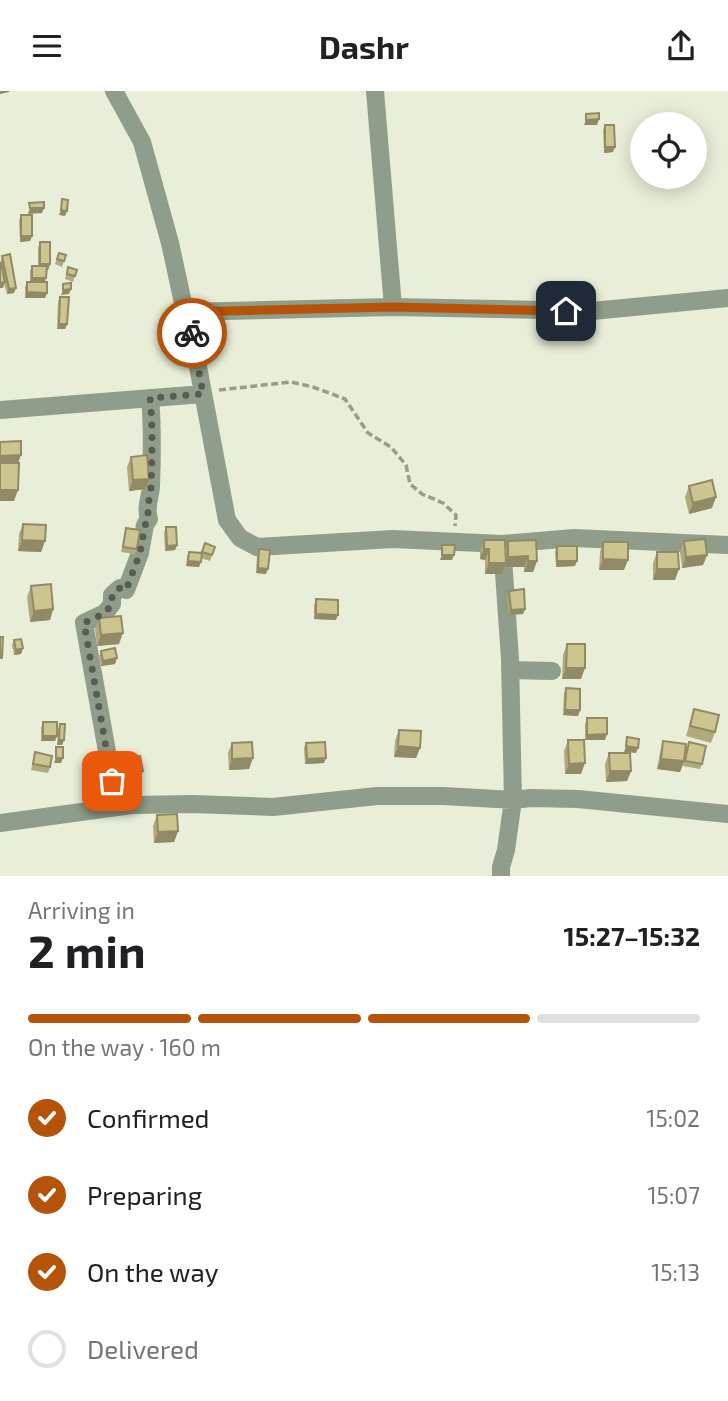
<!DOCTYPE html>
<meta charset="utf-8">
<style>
:root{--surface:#fff;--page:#f6f6f6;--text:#202124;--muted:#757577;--line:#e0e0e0;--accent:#b45309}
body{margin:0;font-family:"Exo 2",sans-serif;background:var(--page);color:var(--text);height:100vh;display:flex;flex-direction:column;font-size:26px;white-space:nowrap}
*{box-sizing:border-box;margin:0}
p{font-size:23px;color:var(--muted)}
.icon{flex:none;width:38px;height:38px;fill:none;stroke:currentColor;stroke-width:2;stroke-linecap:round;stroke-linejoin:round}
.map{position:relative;height:785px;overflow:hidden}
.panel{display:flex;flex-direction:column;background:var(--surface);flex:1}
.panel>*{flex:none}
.fabs{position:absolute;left:630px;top:21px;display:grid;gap:14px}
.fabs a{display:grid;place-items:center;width:77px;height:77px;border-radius:50%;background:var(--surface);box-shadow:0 4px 18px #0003;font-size:35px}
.pin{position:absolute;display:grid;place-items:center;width:60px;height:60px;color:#fff;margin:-30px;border-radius:14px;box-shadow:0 4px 10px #0006}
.courier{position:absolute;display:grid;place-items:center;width:70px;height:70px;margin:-35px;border:5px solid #b45309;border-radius:50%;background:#fff;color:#222;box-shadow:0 2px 9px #0007}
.summary em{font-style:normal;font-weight:700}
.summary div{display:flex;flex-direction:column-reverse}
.summary{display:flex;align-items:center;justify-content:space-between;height:119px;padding:0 28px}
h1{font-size:46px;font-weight:700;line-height:52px}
.bar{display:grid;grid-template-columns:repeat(4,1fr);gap:10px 7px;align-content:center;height:84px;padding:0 28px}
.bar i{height:9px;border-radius:5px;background:var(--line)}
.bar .on{background:var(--accent)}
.bar p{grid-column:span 4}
ol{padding:0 28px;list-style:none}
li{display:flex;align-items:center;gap:21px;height:77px}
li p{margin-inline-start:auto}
li .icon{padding:7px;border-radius:50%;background:var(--accent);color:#fff;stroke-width:4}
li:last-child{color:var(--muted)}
li i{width:38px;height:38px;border:4px solid var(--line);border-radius:50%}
header{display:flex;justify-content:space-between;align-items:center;height:91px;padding:0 28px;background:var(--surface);font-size:32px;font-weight:700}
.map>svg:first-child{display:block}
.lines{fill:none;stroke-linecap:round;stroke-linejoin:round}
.path{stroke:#989c8b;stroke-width:3.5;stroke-dasharray:7 3.5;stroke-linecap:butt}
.street{stroke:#8f9d8a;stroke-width:18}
.wall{fill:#b0a97c}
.shaded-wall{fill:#908a65}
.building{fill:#cdc590;stroke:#908a65;stroke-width:2}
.done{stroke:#595c50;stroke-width:7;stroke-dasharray:0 12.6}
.route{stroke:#b45309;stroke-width:9}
</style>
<header><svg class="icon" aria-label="menu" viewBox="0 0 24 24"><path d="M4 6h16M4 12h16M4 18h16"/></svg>Dashr<svg class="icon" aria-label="share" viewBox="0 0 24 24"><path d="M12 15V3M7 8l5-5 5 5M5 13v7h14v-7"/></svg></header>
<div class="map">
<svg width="728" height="785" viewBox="0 0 728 785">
<rect width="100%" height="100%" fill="#e8eed7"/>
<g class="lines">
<path class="path" d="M219,299L291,291L313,296L345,308L368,342L391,356L406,374L410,393L422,403L443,412L456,424L455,435"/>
<path class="street" d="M114,0L142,51L170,152L185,221L192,244L227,429L240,447L257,456L393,448L502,453L574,447L728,454
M375,0L393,216
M185,221L393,216L592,220L728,207
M0,319L203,303
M510,579L552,580
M117,716L84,532L105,522L112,513V504L120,497L126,499L140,462L145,434L149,428C145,416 150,408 151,396C152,366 153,336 150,307
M0,732L132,714L193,713L273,716L377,705H443L513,709L531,707L578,708L728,723
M501,785V776L506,759L513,709L510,568L502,453"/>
</g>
<path class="wall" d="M605,34L613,61L604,62L603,39Z
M21,124L32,145L30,150L20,151L19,130Z
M40,151L50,173L48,179H47L45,191L47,202L45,207H25V196L27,191H30V180L32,175H38V157Z
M59,162L66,164L62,176L55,173Z
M2,165L14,202L7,203L4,192L3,197H0V173Z
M68,176L77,179L73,191L65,188Z
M60,206L67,233L65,238H57L58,211Z
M131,366L145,398L129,400L127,376Z
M689,395L712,417L689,423L685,406Z
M23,433L45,450L41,461L18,460L19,443Z
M166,436L177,454L175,459L165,460L164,442Z
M126,437L137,458L135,463L121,461Z
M484,449L506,457L508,450L537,470L533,481H524V476H505V475L502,483H485V469L480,468V460Z
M684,450L707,464L703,474L682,477L680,461Z
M603,451L624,479H599L600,461Z
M205,452L215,456L210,470L201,467L199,476L186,475L187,466L189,461L202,462Z
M557,455L575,475L556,476L555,461Z
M259,458L266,483L256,482L257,463Z
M657,461L675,489H653V472Z
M31,495L53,518L50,529L30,531L27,506Z
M509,500L525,518L523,523L509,524L507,505Z
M316,508L336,529L314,528V514Z
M99,527L119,553L97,555L95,538Z
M14,549L23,557L21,563L14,564L12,554Z
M567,553L581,588H562L563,564Z
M101,560L115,573L101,575L99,565Z
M566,597L580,619L578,625L563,624L564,602Z
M694,618L715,641L711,652L686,645Z
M587,627L605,649H585V633Z
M43,631L57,645L55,650H41V637Z
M60,633L64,649L62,654H57L58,638Z
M399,639L420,657L416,667L394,666L395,650Z
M568,649L581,683H565L564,660Z
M663,650L684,668L689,651L702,673L700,678L683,675L684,671L680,681L657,678L660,661Z
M232,652L249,678L229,679L228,662Z
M306,652L324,672L305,673L304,657Z
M35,661L50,676L48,682L31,679Z
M609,662L631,680L627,690L606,691L605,673Z
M121,669L141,685L122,689L119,675Z
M157,724L178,740L174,751L154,752L153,735Z"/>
<path class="shaded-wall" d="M0,0H10L9,1L0,3Z
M599,28L597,34H584L586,29Z
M605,56H615L613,61L604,62Z
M30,117H44L42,122L28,123Z
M61,119L67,120L65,125L59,124Z
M21,145H32L30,150L20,151Z
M40,173H50L48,179H38Z
M32,187H46L44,193L30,192Z
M5,191L3,197H0V192Z
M16,197L14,202L7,203L9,198Z
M71,198L69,203L61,204L63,199Z
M27,201L47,202L45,207H25Z
M59,233H67L65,238H57Z
M21,364L17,375L0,376V365Z
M149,388L145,398L129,400L133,389Z
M0,399H18L14,410H0Z
M716,406L712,417L689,423L693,412Z
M22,449L45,450L41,461L18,460Z
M177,454L175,459L165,460L167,455Z
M484,458H489L485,469L480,468Z
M442,464H454L452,469H440Z
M707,464L703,474L682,477L686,466Z
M528,465L524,476H505L508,466Z
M603,468L628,469L624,479H599Z
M188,470L201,471L199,476L186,475Z
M528,470H537L533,481H524Z
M557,470H577L575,475L556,476Z
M489,472H506L502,483H485Z
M258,477L268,478L266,483L256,482Z
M657,478H679L675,489H653Z
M53,518L50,529L30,531L34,520Z
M525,518L523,523L509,524L511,519Z
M316,523L338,524L336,529L314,528Z
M123,542L119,553L97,555L101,544Z
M23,557L21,563L14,564L16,559Z
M117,567L115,573L101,575L103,570Z
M566,577H585L581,588H562Z
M565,619H580L578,625L563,624Z
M607,643L605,649H585L587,644Z
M43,645H57L55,650H41Z
M59,649H64L62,654H57Z
M398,655L420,657L416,667L394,666Z
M626,655L638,657L636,662L624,661Z
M56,667H63L61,672H54Z
M253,667L249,678L229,679L232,668Z
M326,667L324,672L305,673L307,668Z
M661,668L684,670L680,681L657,678Z
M585,672L581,683H565L569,673Z
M143,680L141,685L122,689L124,684Z
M610,680H631L627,690L606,691Z
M178,740L174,751L154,752L158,741Z"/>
<path class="building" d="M599,22V28L586,29V23Z
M605,34H614L615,56H605Z
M62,108L68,109L67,120L61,119Z
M44,111V117H30L29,112Z
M21,124H32V145H21Z
M40,151H50V173H40Z
M59,162L66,164L64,170L57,168Z
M10,163L16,197L9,198L2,165Z
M1,172L5,191L0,192V173Z
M32,175H47L46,187H32Z
M68,176L77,179L75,185L67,183Z
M27,191H47V202L27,201Z
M71,192V198L63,199V193Z
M60,206H69L67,233H59Z
M21,350V364L0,365V351Z
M147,364L149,388L133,389L131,366Z
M0,372H19L18,399H0Z
M712,389L716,406L693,412L689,395Z
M23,433L46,434L45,450L22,449Z
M166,436H176L177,454L167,455Z
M126,437L140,439L137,458L123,456Z
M705,448L707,464L686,466L684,450Z
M484,449H505L506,472H489V458H484Z
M536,449L537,470H528V465L508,466V450Z
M603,451H628V469L603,468Z
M205,452L215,456L212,464L202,461Z
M442,454H455L454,464H442Z
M557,455H577V470H557Z
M259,458L270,459L268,478L258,477Z
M189,461L202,462L201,471L188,470Z
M657,461H678L679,478H657Z
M51,493L53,518L34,520L31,495Z
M524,498L525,518L511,519L509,500Z
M316,508L338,509V524L316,523Z
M121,525L123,542L101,544L99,527Z
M0,546H3L2,567H0Z
M21,548L23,557L16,559L14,549Z
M567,553H585V577H566Z
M115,557L117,567L103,570L101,560Z
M566,597L580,598V619H565Z
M694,618L719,624L715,641L690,635Z
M587,627H607V643L587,644Z
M43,631H57V645H43Z
M60,633H65L64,649H59Z
M399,639L421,640L420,657L398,655Z
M627,646L639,648L638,657L626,655Z
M568,649H584L585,672L569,673Z
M663,650L686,653L684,670L661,668Z
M252,651L253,667L232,668V652Z
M325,651L326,667L307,668L306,652Z
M689,651L706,655L702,673L685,670Z
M56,656H63V667H56Z
M35,661L52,665L50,676L33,673Z
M609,662H630L631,680H610Z
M140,665L143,680L124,684L121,669Z
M177,723L178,740L158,741L157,724Z"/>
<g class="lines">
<path class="done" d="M112,690L84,532L105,522L112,513V504L120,497L126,499L140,462L145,434L149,428C146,416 150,408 151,396C152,366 153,336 150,307L203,303L192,242"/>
<path class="route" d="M192,242L184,221L393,216L566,220"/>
</g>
</svg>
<div class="fabs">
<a><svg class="icon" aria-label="locate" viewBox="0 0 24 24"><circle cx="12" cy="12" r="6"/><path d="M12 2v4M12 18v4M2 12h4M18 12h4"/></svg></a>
</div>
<div class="pin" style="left:112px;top:690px;background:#ea580c"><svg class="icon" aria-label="bag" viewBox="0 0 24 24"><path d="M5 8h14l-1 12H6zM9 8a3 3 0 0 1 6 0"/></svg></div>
<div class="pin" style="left:566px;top:220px;background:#1f2937"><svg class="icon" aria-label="home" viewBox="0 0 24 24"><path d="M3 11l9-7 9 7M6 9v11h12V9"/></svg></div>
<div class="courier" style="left:192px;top:242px"><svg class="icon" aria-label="bike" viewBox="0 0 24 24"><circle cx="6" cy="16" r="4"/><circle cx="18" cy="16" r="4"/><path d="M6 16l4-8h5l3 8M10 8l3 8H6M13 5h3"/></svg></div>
</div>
<section class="panel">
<div class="summary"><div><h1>2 min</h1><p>Arriving in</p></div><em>15:27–15:32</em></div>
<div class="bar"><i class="on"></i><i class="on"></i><i class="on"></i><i></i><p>On the way · 160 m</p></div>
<ol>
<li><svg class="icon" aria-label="check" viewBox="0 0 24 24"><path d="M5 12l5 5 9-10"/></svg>Confirmed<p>15:02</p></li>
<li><svg class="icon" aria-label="check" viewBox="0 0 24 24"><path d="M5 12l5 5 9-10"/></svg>Preparing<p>15:07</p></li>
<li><svg class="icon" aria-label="check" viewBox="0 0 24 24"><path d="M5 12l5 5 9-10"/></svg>On the way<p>15:13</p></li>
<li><i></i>Delivered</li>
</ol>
</section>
